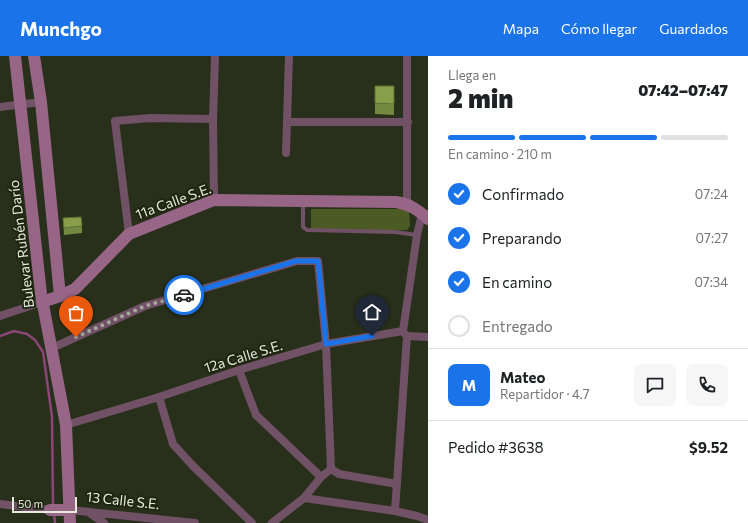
<!DOCTYPE html>
<html lang="es">
<meta charset="utf-8">
<style>
:root{--surface:#fff;--page:#f6f6f6;--text:#202124;--muted:#757577;--line:#e0e0e0;--accent:#1a73e8}
body{margin:0;font-family:Commissioner,sans-serif;background:var(--page);color:var(--text);height:100vh;display:flex;flex-direction:column;font-size:15px;white-space:nowrap}
*{box-sizing:border-box;margin:0}
p{font-size:13px;color:var(--muted)}
.icon{flex:none;width:22px;height:22px;fill:none;stroke:currentColor;stroke-width:2;stroke-linecap:round;stroke-linejoin:round}
.map{position:relative;flex:1;overflow:hidden}
.details{display:flex;flex-direction:column;background:var(--surface);width:320px}
.details>*{flex:none}
.scale{position:absolute;left:12px;bottom:10px;width:65px;box-sizing:border-box;padding-left:4px;border:2px solid #e7ebde;border-top:0;font-size:11px;line-height:14px;white-space:nowrap;color:#e7ebde;-webkit-text-stroke:3px #1f2511;paint-order:stroke}
.pin{position:absolute;display:grid;place-items:center;width:34px;height:34px;color:#fff;margin:-41px -17px;border-radius:50% 50% 50% 0;rotate:-45deg;box-shadow:0 0 4px #0007}
.pin .icon{rotate:45deg}
.courier{position:absolute;display:grid;place-items:center;width:40px;height:40px;margin:-20px;border:3px solid #1a73e8;border-radius:50%;background:#fff;color:#222;box-shadow:0 1px 5px #0007}
.summary em{font-style:normal;font-weight:800}
.summary div{display:flex;flex-direction:column-reverse}
.summary{display:flex;align-items:center;justify-content:space-between;height:68px;padding:0 20px}
h1{font-size:26px;font-weight:800;line-height:30px}
.bar{display:grid;grid-template-columns:repeat(4,1fr);gap:6px 4px;align-content:center;height:48px;padding:0 20px}
.bar i{height:5px;border-radius:3px;background:var(--line)}
.bar .selected{background:var(--accent)}
.bar p{grid-column:span 4}
.line{display:flex;align-items:center;gap:10px;padding:0 20px;border-top:1px solid var(--line)}
.line div{flex:1}
.round{display:grid;place-items:center;flex:none;width:42px;height:42px;border-radius:8px;background:var(--page)}
ol{padding:0 20px;list-style:none}
li{display:flex;align-items:center;gap:12px;height:44px}
li p{margin-inline-start:auto}
li .icon{padding:4px;border-radius:50%;background:var(--accent);color:#fff;stroke-width:4}
li:last-child{color:var(--muted)}
li i{width:22px;height:22px;border:2px solid var(--line);border-radius:50%}
header{display:flex;align-items:center;gap:24px;box-sizing:border-box;height:56px;padding:0 20px;background:var(--accent);color:#fff}
header strong{font-size:19px}
nav{display:flex;gap:22px;margin-inline-start:auto;font-size:14px}
main{display:flex;flex:1;min-height:0}
.map>svg:first-child{display:block}
.green{fill:#4b5b23}
.lines{fill:none;stroke-linecap:round;stroke-linejoin:round}
.stream{stroke:#8b4576;stroke-width:2.5}
.lane{stroke:#705166;stroke-width:4}
.street{stroke:#705166;stroke-width:8}
.secondary{stroke:#976586;stroke-width:12}
.wall{fill:#748940}
.building{fill:#879f4b;stroke:#5e6f34}
.done{stroke:#a4a999;stroke-width:4;stroke-dasharray:0 7.2}
.route{stroke:#1a73e8;stroke-width:5}
.labels{text-anchor:middle;dominant-baseline:central;stroke-width:4;stroke-linejoin:round;paint-order:stroke}
.street-label{font-size:14px;fill:#e7ebde;stroke:#1f2511}
</style>
<header>
<strong>Munchgo</strong>
<nav><a>Mapa</a><a>Cómo llegar</a><a>Guardados</a></nav>
</header>
<main>
<div class="map">
<svg width="428" height="467" viewBox="0 0 428 467">
<rect width="100%" height="100%" fill="#282f1a"/>
<path class="green" d="M311,153H409L410,170L407,174L318,175L311,173Z"/>
<g class="lines">
<path class="stream" d="M0,280L14,275L27,278L35,284L43,296L52,361L53,451
M54,458L55,467"/>
<path class="lane" d="M303,147V171L307,174L395,176L417,179"/>
<path class="street" d="M0,51L41,46
M287,66H408
M286,97L289,0
M214,144L213,63L215,0
M407,147V0
M129,178L115,65L150,62L213,63
M0,260L42,246
M403,275L417,179L422,158
M404,277L407,280L428,281
M52,292L145,250L297,205H318L326,288L331,413L321,421L304,442
M239,314L256,359L321,421
M159,341L173,388L193,410L252,467
M66,369L159,341L239,314L326,288L403,275
M331,413L339,418L397,428
M0,448L50,454
M70,454L195,467
M395,455L407,280
M88,456L104,467
M272,467L304,442L395,455L417,460L428,464"/>
<path class="secondary" d="M15,0L41,238L66,369L70,467
M34,0L41,46L60,240
M42,246L60,240L75,233L129,178L214,144L396,146C410,148 418,154 428,163
M50,454H70"/>
</g>
<path class="wall" d="M394,41V59L375,58V47Z
M63,162L82,170V177L64,179Z"/>
<path class="building" d="M375,30H394V48L375,47Z
M81,161L82,170L64,172L63,162Z"/>
<g class="lines">
<path class="done" d="M76,281L145,250L184,239"/>
<path class="route" d="M184,239L296,205H318L326,288L372,280"/>
</g>
<g class="labels">
<g class="street-label">
<text transform="translate(173 145) rotate(-20)">11a Calle S.E.</text>
<text transform="translate(21 188) rotate(-97)">Bulevar Rubén Darío</text>
<text transform="translate(243 300) rotate(-17)">12a Calle S.E.</text>
<text transform="translate(123 444) rotate(6)">13 Calle S.E.</text>
</g>
</g>
</svg>
<div class="scale">50 m</div>
<div class="pin" style="left:76px;top:281px;background:#ea580c"><svg class="icon" aria-label="bag" viewBox="0 0 24 24"><path d="M5 8h14l-1 12H6zM9 8a3 3 0 0 1 6 0"/></svg></div>
<div class="pin" style="left:372px;top:280px;background:#1f2937"><svg class="icon" aria-label="home" viewBox="0 0 24 24"><path d="M3 11l9-7 9 7M6 9v11h12V9"/></svg></div>
<div class="courier" style="left:184px;top:239px"><svg class="icon" aria-label="car" viewBox="0 0 24 24"><path d="M5 17H2v-5l4-1 3-4h7l3 4 3 1v5h-3M9 17h6M6 11h13"/><circle cx="7" cy="17" r="2"/><circle cx="17" cy="17" r="2"/></svg></div>
</div>
<section class="details">
<div class="summary"><div><h1>2 min</h1><p>Llega en</p></div><em>07:42–07:47</em></div>
<div class="bar"><i class="selected"></i><i class="selected"></i><i class="selected"></i><i></i><p>En camino · 210 m</p></div>
<ol>
<li><svg class="icon" aria-label="check" viewBox="0 0 24 24"><path d="M5 12l5 5 9-10"/></svg>Confirmado<p>07:24</p></li>
<li><svg class="icon" aria-label="check" viewBox="0 0 24 24"><path d="M5 12l5 5 9-10"/></svg>Preparando<p>07:27</p></li>
<li><svg class="icon" aria-label="check" viewBox="0 0 24 24"><path d="M5 12l5 5 9-10"/></svg>En camino<p>07:34</p></li>
<li><i></i>Entregado</li>
</ol>
<div class="line" style="height:72px"><b class="round" style="background:var(--accent);color:#fff">M</b><div><b>Mateo</b><p>Repartidor · 4.7</p></div><a class="round"><svg class="icon" aria-label="chat" viewBox="0 0 24 24"><path d="M4 5h16v11H9l-5 4z"/></svg></a><a class="round"><svg class="icon" aria-label="phone" viewBox="0 0 24 24"><path d="M5 4h4l2 5-3 2q2 4 5 5l2-3 5 2v4C11 20 4 13 5 4z"/></svg></a></div>
<div class="line" style="height:52px"><div>Pedido #3638</div><b>$9.52</b></div>
</section>
</main>
